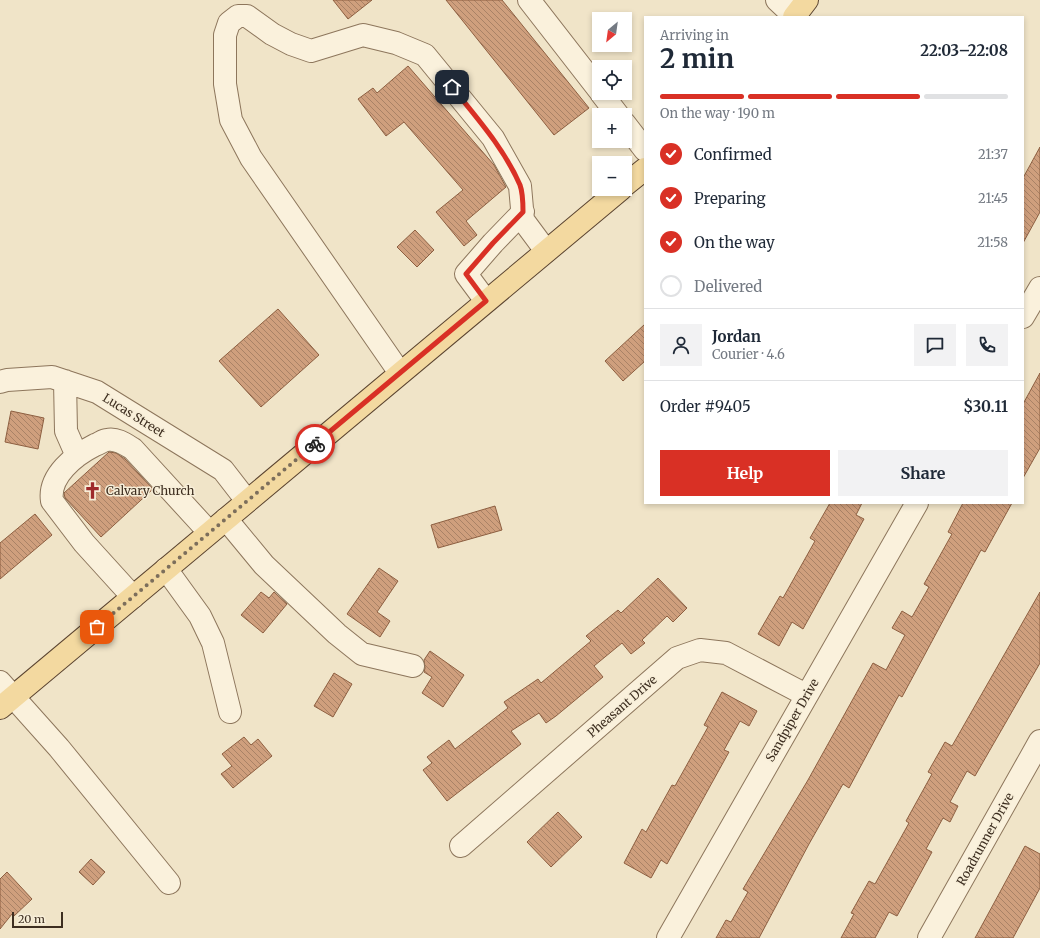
<!DOCTYPE html>
<meta charset="utf-8">
<style>
:root{--surface:#fff;--page:#f2f2f3;--text:#1f2937;--muted:#747a83;--line:#e0e1e3;--accent:#d93025}
body{margin:0;font-family:Merriweather,serif;background:var(--page);color:var(--text);height:100vh;display:flex;flex-direction:column;font-size:15px;white-space:nowrap}
*{box-sizing:border-box;margin:0}
p{font-size:13px;color:var(--muted)}
.icon{flex:none;width:22px;height:22px;fill:none;stroke:currentColor;stroke-width:2;stroke-linecap:round;stroke-linejoin:round}
.map{position:relative;flex:1;overflow:hidden}
.details{position:absolute;left:644px;top:16px;width:380px;height:488px;display:flex;flex-direction:column;background:var(--surface);border-radius:0px;box-shadow:0 2px 6px #0003}
.details>*{flex:none}
.needle{width:26px;rotate:209deg}
.buttons{position:absolute;left:592px;top:12px;display:grid;gap:8px}
.buttons a{display:grid;place-items:center;width:40px;height:40px;border-radius:0px;background:var(--surface);box-shadow:0 2px 6px #0003;font-size:20px}
.scale{position:absolute;left:12px;bottom:10px;width:51px;box-sizing:border-box;padding-left:4px;border:2px solid #3d2e20;border-top:0;font-size:11px;line-height:14px;white-space:nowrap;color:#3d2e20;-webkit-text-stroke:3px #f7eed8;paint-order:stroke}
.pin{position:absolute;display:grid;place-items:center;width:34px;height:34px;color:#fff;margin:-17px;border-radius:8px;box-shadow:0 2px 6px #0006}
.courier{position:absolute;display:grid;place-items:center;width:40px;height:40px;margin:-20px;border:3px solid #d93025;border-radius:50%;background:#fff;color:#222;box-shadow:0 1px 5px #0007}
.overview em{font-style:normal;font-weight:700}
.overview div{display:flex;flex-direction:column-reverse}
.overview{display:flex;align-items:center;justify-content:space-between;height:68px;padding:0 16px}
h1{font-size:26px;font-weight:700;line-height:30px}
.bar{display:grid;grid-template-columns:repeat(4,1fr);gap:6px 4px;align-content:center;height:48px;padding:0 16px}
.bar i{height:5px;border-radius:3px;background:var(--line)}
.bar .selected{background:var(--accent)}
.bar p{grid-column:span 4}
.line{display:flex;align-items:center;gap:10px;padding:0 16px;border-top:1px solid var(--line)}
.line div{flex:1}
.round{display:grid;place-items:center;flex:none;width:42px;height:42px;border-radius:0px;background:var(--page)}
ol{padding:0 16px;list-style:none}
li{display:flex;align-items:center;gap:12px;height:44px}
li p{margin-inline-start:auto}
li .icon{padding:4px;border-radius:50%;background:var(--accent);color:#fff;stroke-width:4}
li:last-child{color:var(--muted)}
li i{width:22px;height:22px;border:2px solid var(--line);border-radius:50%}
.action{display:flex;gap:8px;margin-top:auto;padding:8px 16px}
.action a{flex:1;height:46px;border-radius:0px;background:var(--accent);color:#fff;font-size:16px;font-weight:700;line-height:46px;text-align:center}
.action a+a{background:var(--page);color:var(--text)}
.map>svg:first-child{display:block}
.building{fill:url(#building-back-hatch);stroke:#8d5f41}
.lines{fill:none;stroke-linecap:round;stroke-linejoin:round}
.minor-casing{stroke:#8d765c;stroke-width:24}
.major-casing{stroke:#5b4430;stroke-width:24}
.minor{stroke:#faf1dc;stroke-width:22}
.major{stroke:#f3d9a0;stroke-width:22}
.done{stroke:#7c6e5b;stroke-width:4;stroke-dasharray:0 7.2}
.route{stroke:#d93025;stroke-width:5}
.labels{text-anchor:middle;dominant-baseline:central;stroke-width:3;stroke-linejoin:round;paint-order:stroke}
.street-label{font-size:12px;fill:#3d2e20;stroke:#f7eed8}
.poi-label{font-size:12px;fill:#3d2e20;stroke:#f7eed8;text-anchor:start}
</style>
<div class="map">
<svg width="1040" height="938" viewBox="0 0 1040 938">
<defs>
<pattern id="building-back-hatch" width="6" height="6" patternUnits="userSpaceOnUse"><rect width="6" height="6" fill="#cf9f7d"/><path d="M-1 5l2 2M0 0l6 6M5-1l2 2" fill="none" stroke="#a98266"/></pattern>
</defs>
<rect width="100%" height="100%" fill="#f0e4c8"/>
<path class="building" d="M333,0H372L348,19Z
M446,0H502L589,108L554,135Z
M408,66L494,165L506,187L466,221L477,235L464,246L436,212L463,190L404,122L386,136L358,99L373,88L377,93Z
M1040,147V212L1023,243V178Z
M415,230L434,250L417,267L397,247Z
M278,309L319,355L261,407L219,361Z
M645,324V361L623,381L605,361Z
M1040,373V448L1023,478V404Z
M11,411L44,418L38,449L5,442Z
M109,452L116,453L125,459L153,489L101,537L65,498L64,493Z
M830,503H862L856,515L864,519L803,629L792,622L779,646L758,634L780,596L783,598L815,541L810,538Z
M963,503H1012L985,552L981,550L902,697L899,695L849,788L843,784L809,844L759,938H716L726,920L731,922L748,892L743,889L808,780L873,663L886,670L905,635L892,628L902,611L912,617L929,587L924,584L952,534L948,532Z
M495,506L502,530L438,548L431,525Z
M35,514L52,535L0,579V543Z
M379,568L398,581L377,612L390,621L380,637L347,614Z
M658,578L687,608L673,622L667,616L642,640L645,643L631,654L622,643L594,666L603,677L556,716L546,723L539,713L511,731L521,744L447,801L423,770L432,763L427,757L449,740L455,749L508,708L504,702L538,679L541,683L591,641L586,636L618,610L621,613Z
M261,592L269,598L274,592L287,604L263,633L241,615Z
M1040,592V663L975,776L967,771L950,802L958,806L950,822L943,818L926,849L932,852L897,916L889,912L875,938H841L854,914L851,913L869,881L875,884L909,823L906,821L932,774L928,772L945,742L952,746Z
M430,651L464,675L443,707L422,693L432,677L424,672L425,668L424,660Z
M334,673L352,684L333,717L314,706Z
M722,692L757,711L749,726L740,721L724,750L729,752L667,864L661,860L651,878L624,863L642,829L646,832L672,785L675,786L708,727L704,725Z
M244,737L251,745L258,739L272,756L233,788L221,774L232,766L222,754Z
M558,812L582,837L551,867L527,842Z
M1025,846L1040,854V888L1013,938H975Z
M91,859L105,872L93,885L79,872Z
M7,872L32,899L14,916L12,914L0,929V879Z"/>
<g class="lines">
<defs>
<path id="minor" d="M529,0L599,90
M777,0L794,16
M601,93L618,115
M625,124L645,150
M486,301L466,274L493,243L523,212
M1023,317L1040,288
M400,373L251,158L231,120L225,84V35L229,23L238,16H247L272,34L291,44L311,51L363,35L396,43L425,55L493,138L520,186L523,220L546,251
M65,381L66,431L77,456
M0,382L7,380L52,377L97,392L223,470L247,501
M226,519L264,565L337,634L362,654L413,666
M166,569L200,616L213,643L230,712
M133,597L84,543L52,501C48,476 75,455 95,445C99,444 103,440 107,440C117,438 125,444 133,449L209,532
M0,682L59,748L169,883
M461,846L677,658L700,650L726,653L806,695
M668,938L917,503
M929,938L1040,741"/>
<path id="major" d="M794,17L807,0
M625,185L645,169
M0,708L621,189"/>
</defs>
<use href="#minor" class="minor-casing"/>
<use href="#major" class="major-casing"/>
<use href="#minor" class="minor"/>
<use href="#major" class="major"/>
</g>
<g class="lines">
<path class="done" d="M97,627L315,444"/>
<path class="route" d="M315,444L486,301L466,274L493,243L523,212C523,204 523,193 520,185C504,148 476,117 452,87"/>
</g>
<defs>
<symbol id="church-bare" viewBox="-9 -9 18 18"><path d="M-1.2-6h2.4v3.5h3.3v2.4h-3.3V6h-2.4V-.1h-3.3v-2.4h3.3Z" fill="#9e2a2b" stroke="#f7eed8" stroke-width="2.5" paint-order="stroke"/></symbol>
</defs>
<g fill-rule="evenodd">
<use href="#church-bare" x="80" y="478" width="25" height="25"/>
</g>
<g class="labels">
<g class="street-label">
<text transform="translate(134 415) rotate(32)">Lucas Street</text>
<text transform="translate(622 706) rotate(-41)">Pheasant Drive</text>
<text transform="translate(792 720) rotate(-60)">Sandpiper Drive</text>
<text transform="translate(985 839) rotate(-61)">Roadrunner Drive</text>
</g>
<g class="poi-label">
<text x="106" y="490">Calvary Church</text>
</g>
</g>
</svg>
<div class="buttons">
<a><svg class="needle" viewBox="-14 -14 28 28"><path d="M0-13l5 13h-10z" fill="#e53935"/><path d="M0 13l5-13h-10z" fill="#747a83"/></svg></a>
<a><svg class="icon" aria-label="locate" viewBox="0 0 24 24"><circle cx="12" cy="12" r="6"/><path d="M12 2v4M12 18v4M2 12h4M18 12h4"/></svg></a>
<a>+</a>
<a>−</a>
</div>
<div class="scale">20 m</div>
<div class="pin" style="left:97px;top:627px;background:#ea580c"><svg class="icon" aria-label="bag" viewBox="0 0 24 24"><path d="M5 8h14l-1 12H6zM9 8a3 3 0 0 1 6 0"/></svg></div>
<div class="pin" style="left:452px;top:87px;background:#1f2937"><svg class="icon" aria-label="home" viewBox="0 0 24 24"><path d="M3 11l9-7 9 7M6 9v11h12V9"/></svg></div>
<div class="courier" style="left:315px;top:444px"><svg class="icon" aria-label="bike" viewBox="0 0 24 24"><circle cx="6" cy="16" r="4"/><circle cx="18" cy="16" r="4"/><path d="M6 16l4-8h5l3 8M10 8l3 8H6M13 5h3"/></svg></div>
<section class="details">
<div class="overview"><div><h1>2 min</h1><p>Arriving in</p></div><em>22:03–22:08</em></div>
<div class="bar"><i class="selected"></i><i class="selected"></i><i class="selected"></i><i></i><p>On the way · 190 m</p></div>
<ol>
<li><svg class="icon" aria-label="check" viewBox="0 0 24 24"><path d="M5 12l5 5 9-10"/></svg>Confirmed<p>21:37</p></li>
<li><svg class="icon" aria-label="check" viewBox="0 0 24 24"><path d="M5 12l5 5 9-10"/></svg>Preparing<p>21:45</p></li>
<li><svg class="icon" aria-label="check" viewBox="0 0 24 24"><path d="M5 12l5 5 9-10"/></svg>On the way<p>21:58</p></li>
<li><i></i>Delivered</li>
</ol>
<div class="line" style="height:72px"><a class="round"><svg class="icon" aria-label="person" viewBox="0 0 24 24"><circle cx="12" cy="8" r="4"/><path d="M4 21q1-7 8-7t8 7"/></svg></a><div><b>Jordan</b><p>Courier · 4.6</p></div><a class="round"><svg class="icon" aria-label="chat" viewBox="0 0 24 24"><path d="M4 5h16v11H9l-5 4z"/></svg></a><a class="round"><svg class="icon" aria-label="phone" viewBox="0 0 24 24"><path d="M5 4h4l2 5-3 2q2 4 5 5l2-3 5 2v4C11 20 4 13 5 4z"/></svg></a></div>
<div class="line" style="height:52px"><div>Order #9405</div><b>$30.11</b></div>
<div class="action"><a>Help</a><a>Share</a></div>
</section>
</div>
